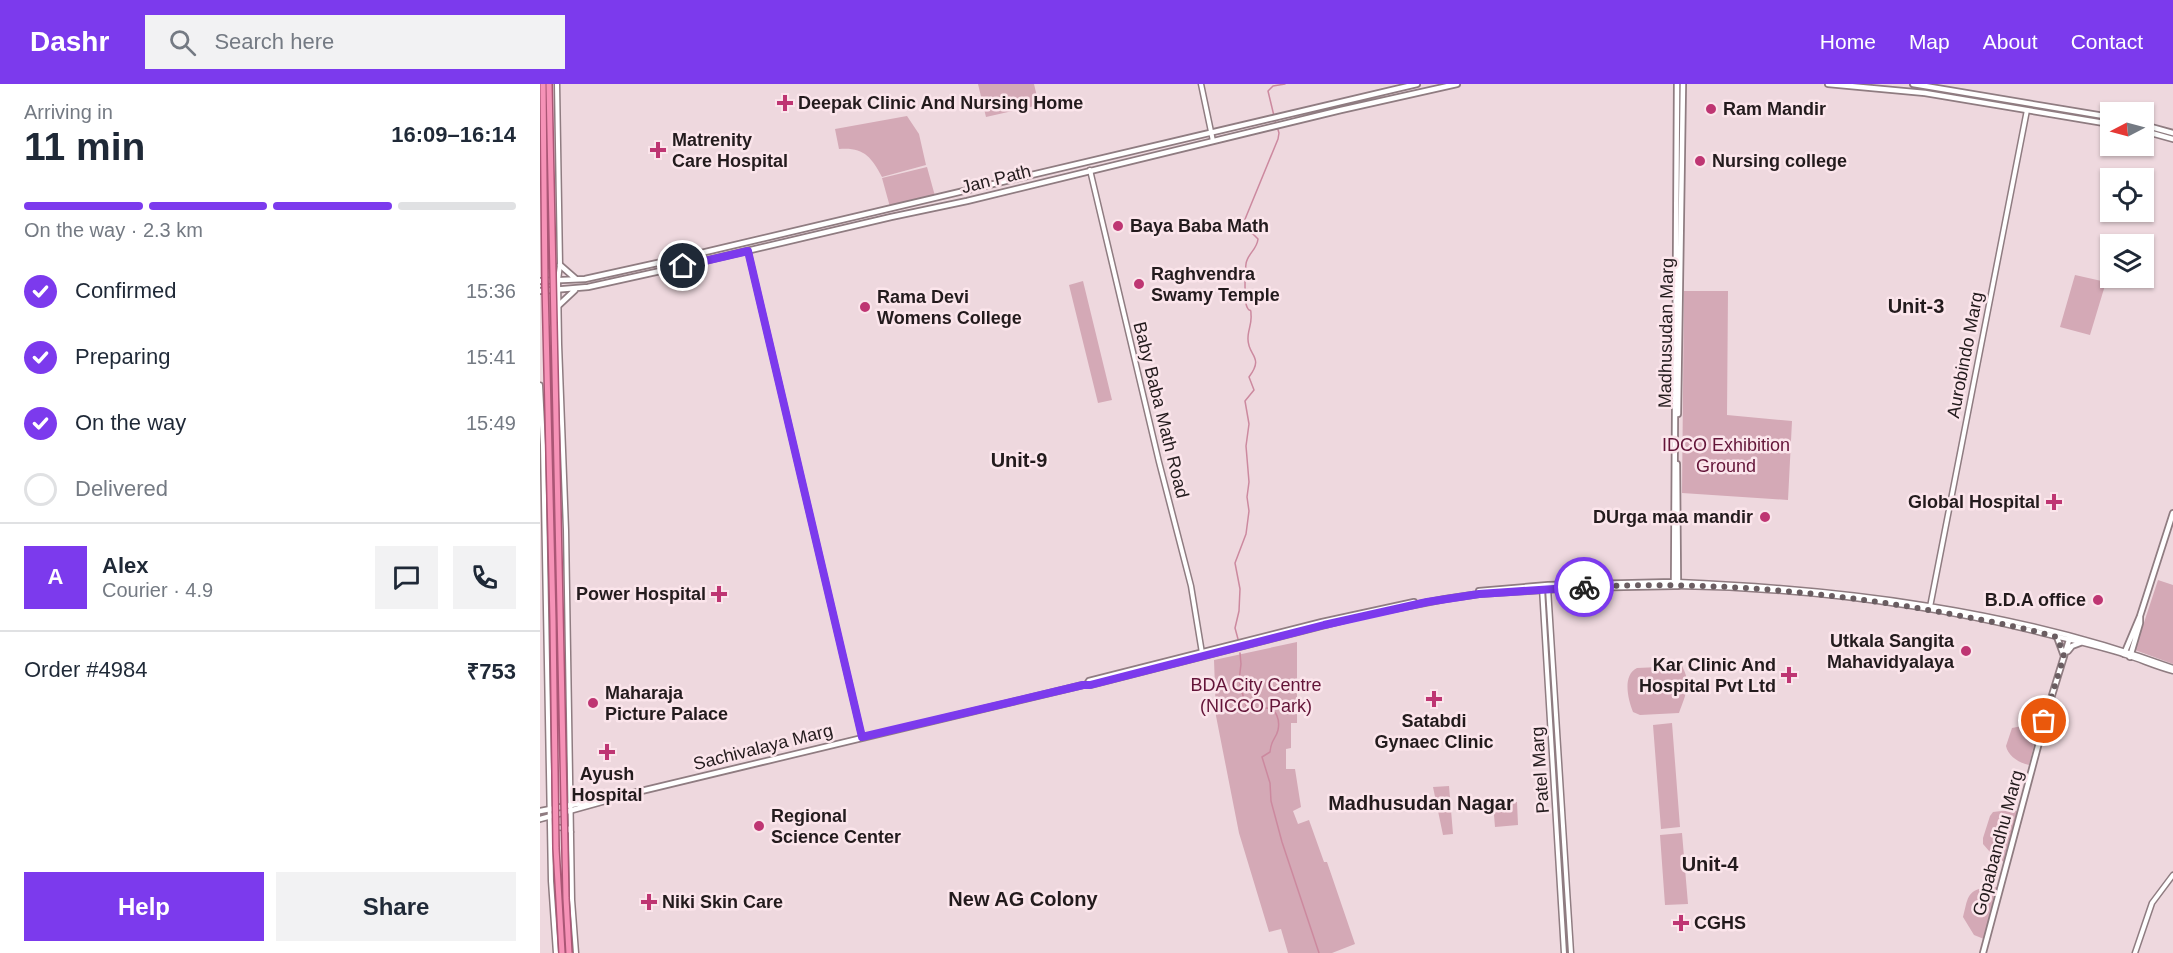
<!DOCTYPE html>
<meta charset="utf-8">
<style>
:root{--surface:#fff;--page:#f2f2f3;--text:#1f2937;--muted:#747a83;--line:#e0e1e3;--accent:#7c3aed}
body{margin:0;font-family:Helvetica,sans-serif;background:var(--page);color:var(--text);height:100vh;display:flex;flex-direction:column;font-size:22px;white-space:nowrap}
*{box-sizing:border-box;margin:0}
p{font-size:20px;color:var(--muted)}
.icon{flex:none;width:33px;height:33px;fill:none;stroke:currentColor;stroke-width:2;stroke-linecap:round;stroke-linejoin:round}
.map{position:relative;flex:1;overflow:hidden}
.sheet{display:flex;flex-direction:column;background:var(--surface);width:540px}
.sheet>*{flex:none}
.needle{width:39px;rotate:264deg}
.controls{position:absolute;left:1560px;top:18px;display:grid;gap:12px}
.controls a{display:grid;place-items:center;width:54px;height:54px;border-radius:0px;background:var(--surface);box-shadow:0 2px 4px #0004;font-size:30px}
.pin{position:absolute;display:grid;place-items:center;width:51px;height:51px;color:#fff;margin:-26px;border:3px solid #fff;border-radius:50%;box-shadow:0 2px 6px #0007}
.courier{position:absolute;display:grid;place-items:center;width:60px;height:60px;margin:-30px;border:4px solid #7c3aed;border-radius:50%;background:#fff;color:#222;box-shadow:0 2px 8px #0007}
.headline em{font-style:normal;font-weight:700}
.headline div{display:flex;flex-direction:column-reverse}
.headline{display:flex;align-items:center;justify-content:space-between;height:102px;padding:0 24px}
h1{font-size:39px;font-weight:700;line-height:45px}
.bar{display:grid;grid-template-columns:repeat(4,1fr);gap:9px 6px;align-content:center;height:72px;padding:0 24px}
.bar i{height:8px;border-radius:4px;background:var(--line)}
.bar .selected{background:var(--accent)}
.bar p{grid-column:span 4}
.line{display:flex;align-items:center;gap:15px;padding:0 24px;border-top:2px solid var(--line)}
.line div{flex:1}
.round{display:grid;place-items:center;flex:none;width:63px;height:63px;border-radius:0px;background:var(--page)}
ol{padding:0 24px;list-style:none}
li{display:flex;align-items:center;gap:18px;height:66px}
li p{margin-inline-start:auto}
li .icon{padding:6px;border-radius:50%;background:var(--accent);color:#fff;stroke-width:4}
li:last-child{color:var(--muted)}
li i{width:33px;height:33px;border:3px solid var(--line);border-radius:50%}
.cta{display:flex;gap:12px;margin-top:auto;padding:12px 24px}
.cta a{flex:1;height:69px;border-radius:0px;background:var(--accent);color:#fff;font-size:24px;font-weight:700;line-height:69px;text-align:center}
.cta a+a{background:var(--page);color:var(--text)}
header{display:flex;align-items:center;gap:36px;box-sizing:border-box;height:84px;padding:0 30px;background:var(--accent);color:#fff}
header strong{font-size:28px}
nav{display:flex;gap:33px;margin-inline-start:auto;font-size:21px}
.search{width:420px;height:54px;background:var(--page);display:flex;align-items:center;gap:15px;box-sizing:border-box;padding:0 21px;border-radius:0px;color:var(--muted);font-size:22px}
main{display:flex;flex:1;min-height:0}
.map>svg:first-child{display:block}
.green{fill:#d4a9b6}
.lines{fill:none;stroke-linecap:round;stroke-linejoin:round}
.stream{stroke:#cc899f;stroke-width:1.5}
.tertiary-casing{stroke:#8f7c81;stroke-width:7}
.secondary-casing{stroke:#8f7c81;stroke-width:8}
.tertiary{stroke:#fff;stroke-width:4}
.secondary{stroke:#fff;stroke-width:4.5}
.trunk-bridge-casing{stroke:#aa5675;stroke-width:8;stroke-linecap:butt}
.trunk-bridge{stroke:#f692b7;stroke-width:5}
.done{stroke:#6a5d61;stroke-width:6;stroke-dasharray:0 10.8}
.route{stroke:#7c3aed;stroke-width:8}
.poi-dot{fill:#be3572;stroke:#fbe5eb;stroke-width:2}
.labels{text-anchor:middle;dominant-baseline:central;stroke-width:5;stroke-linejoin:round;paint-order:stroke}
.poi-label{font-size:18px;font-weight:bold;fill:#231b1d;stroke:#fbe5eb;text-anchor:start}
.street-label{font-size:18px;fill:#231b1d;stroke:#fbe5eb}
.park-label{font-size:18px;fill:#631438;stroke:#fbe5eb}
.neighbourhood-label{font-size:20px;font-weight:bold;fill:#231b1d;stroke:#fbe5eb}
</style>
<header>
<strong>Dashr</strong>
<div class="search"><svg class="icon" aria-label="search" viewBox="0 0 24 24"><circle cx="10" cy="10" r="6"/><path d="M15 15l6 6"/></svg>Search here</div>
<nav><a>Home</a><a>Map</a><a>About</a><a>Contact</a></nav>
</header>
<main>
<section class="sheet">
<div class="headline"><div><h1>11 min</h1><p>Arriving in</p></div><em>16:09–16:14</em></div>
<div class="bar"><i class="selected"></i><i class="selected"></i><i class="selected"></i><i></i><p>On the way · 2.3 km</p></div>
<ol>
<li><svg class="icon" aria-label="check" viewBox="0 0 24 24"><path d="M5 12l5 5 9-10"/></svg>Confirmed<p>15:36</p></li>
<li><svg class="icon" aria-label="check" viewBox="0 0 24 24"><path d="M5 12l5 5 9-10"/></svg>Preparing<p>15:41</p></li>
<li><svg class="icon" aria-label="check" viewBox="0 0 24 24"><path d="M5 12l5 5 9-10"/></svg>On the way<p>15:49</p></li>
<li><i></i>Delivered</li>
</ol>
<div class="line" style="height:108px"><b class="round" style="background:var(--accent);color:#fff">A</b><div><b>Alex</b><p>Courier · 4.9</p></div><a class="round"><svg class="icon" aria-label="chat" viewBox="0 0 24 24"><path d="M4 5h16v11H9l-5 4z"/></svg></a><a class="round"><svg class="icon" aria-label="phone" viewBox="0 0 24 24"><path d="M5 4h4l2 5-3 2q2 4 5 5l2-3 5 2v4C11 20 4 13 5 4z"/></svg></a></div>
<div class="line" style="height:78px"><div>Order #4984</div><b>₹753</b></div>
<div class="cta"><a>Help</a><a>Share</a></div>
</section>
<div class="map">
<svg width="1633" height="869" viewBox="0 0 1633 869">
<rect width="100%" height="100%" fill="#eed8de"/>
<path class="green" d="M438,0H494L499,21L446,33Z
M367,32L379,50L386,81L342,93C331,72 323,63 299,65L295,45Z
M387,83L395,112L350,123L342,94Z
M1535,191L1566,198L1550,251L1520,243Z
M543,197L572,316L558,319L529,201Z
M1144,207H1188L1187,331L1252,337L1248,416L1142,409Z
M1618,496L1633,501V580L1595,566Z
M757,558V639H751V664L746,665V685H755L761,723L753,727L758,740L769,736L784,778H787L815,860L792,869H748L741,845L729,848L699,749L676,632L674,576Z
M1142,582C1152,600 1145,612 1139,629L1100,631L1093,628C1088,616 1082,591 1097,584Z
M1132,639L1140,743L1121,745L1113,641Z
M1492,640L1499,641L1489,681C1479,679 1468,672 1466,662L1472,644Z
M909,702L913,750L903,751L893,703Z
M977,718L978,741L955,743L953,719Z
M1470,726L1479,727L1465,778L1456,775L1443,760V754L1450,732L1453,728Z
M1142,749L1148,820L1125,821L1120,751Z
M1446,803H1457L1444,855L1434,851L1423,833C1428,815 1426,807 1446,803Z"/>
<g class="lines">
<path class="stream" d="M734,32L728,7L733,2L745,0
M698,555L695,544L699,527L700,505L695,479L706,450L709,427L707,413L709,398L706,362L709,340L705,317L714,306L709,293C725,272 707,272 708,254C708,246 712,239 711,231C711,222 710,230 707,223C704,218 705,187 706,180C707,170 717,166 718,155L713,150L702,147L701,145L738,55L739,49L735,36
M700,569L701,580L699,597L707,626L709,628C714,624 719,624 726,624C737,624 740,637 738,646C736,655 731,655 730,668L722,673L730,699L731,717L742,758L779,869"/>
<defs>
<path id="tertiary" d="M17,0L20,181L18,196L19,260L26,446L32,816L36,869
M661,0L673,57
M550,86L619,378L651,502L662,569
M208,167L322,653
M0,301L3,361L11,797L16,869
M1138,498C1305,505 1475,526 1633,584
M1138,502C1260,504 1384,519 1502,549C1530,556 1559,562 1586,571C1602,576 1617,583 1633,587
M1002,504L1024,869
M1008,504L1031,869
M1390,523L1487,26
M10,743L27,744L31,748
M1595,869L1612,819L1633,791"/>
<path id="secondary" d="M1288,0L1385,9L1570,40
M1373,0L1570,33
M1604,41L1633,49
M1604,47L1633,55
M20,181L36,195
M0,197L45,195L140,174L877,0
M0,207L48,203L143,182L351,133L427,117L801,26L917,0
M19,221L35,206
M1138,330L1143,0
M1137,380L1138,498
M1134,498H1138V502H1134Z
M939,507L1008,501L1134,498L1137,0
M1517,553L1524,572
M1528,567L1532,562L1540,559
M1584,570L1600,532L1633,429
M1590,573L1600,539V532
M547,600L549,597L782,538L874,518
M0,727L93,709L543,601H550L828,530L905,515L939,510L1034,504L1134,502
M0,735L72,715
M1443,869L1509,621L1530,553"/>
</defs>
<use href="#tertiary" class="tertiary-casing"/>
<use href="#secondary" class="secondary-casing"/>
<use href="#tertiary" class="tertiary"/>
<use href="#secondary" class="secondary"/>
<defs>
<path id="trunk-bridge" d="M3,0L5,201L13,537L16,764L22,869
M9,0L26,814L29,869"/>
</defs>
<use href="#trunk-bridge" class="trunk-bridge-casing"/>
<use href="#trunk-bridge" class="trunk-bridge"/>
</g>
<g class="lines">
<path class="done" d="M1044,503C1158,497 1271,506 1383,525C1428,533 1473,541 1517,553L1524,572L1504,637"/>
<path class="route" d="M143,182L208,167L322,653L543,601H550L784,541L887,518L939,510L1044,503"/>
</g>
<g class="poi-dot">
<path d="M242 10h6v6h6v6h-6v6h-6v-6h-6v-6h6z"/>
<circle cx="1171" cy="25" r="6"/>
<path d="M115 57h6v6h6v6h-6v6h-6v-6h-6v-6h6z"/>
<circle cx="1160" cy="77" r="6"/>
<circle cx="578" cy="142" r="6"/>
<circle cx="599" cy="200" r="6"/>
<circle cx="325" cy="223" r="6"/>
<path d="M1511 409h6v6h6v6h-6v6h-6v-6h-6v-6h6z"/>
<circle cx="1225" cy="433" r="6"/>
<path d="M176 501h6v6h6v6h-6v6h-6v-6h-6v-6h6z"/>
<circle cx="1558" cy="516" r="6"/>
<circle cx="1426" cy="567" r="6"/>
<path d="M1246 582h6v6h6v6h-6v6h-6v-6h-6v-6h6z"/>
<path d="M891 606h6v6h6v6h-6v6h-6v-6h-6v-6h6z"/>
<circle cx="53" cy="619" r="6"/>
<path d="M64 659h6v6h6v6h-6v6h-6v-6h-6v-6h6z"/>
<circle cx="219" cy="742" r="6"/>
<path d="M106 809h6v6h6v6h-6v6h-6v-6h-6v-6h6z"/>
<path d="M1138 830h6v6h6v6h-6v6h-6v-6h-6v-6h6z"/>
</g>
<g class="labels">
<g class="poi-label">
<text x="258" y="19">Deepak Clinic And Nursing Home</text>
<text x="1183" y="25">Ram Mandir</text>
<text x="132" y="56">Matrenity<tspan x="132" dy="21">Care Hospital</tspan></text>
<text x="1172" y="77">Nursing college</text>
<text x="590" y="142">Baya Baba Math</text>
<text x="611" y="190">Raghvendra<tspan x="611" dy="21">Swamy Temple</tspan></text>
<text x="337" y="213">Rama Devi<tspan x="337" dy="21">Womens College</tspan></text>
<text x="1500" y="418" text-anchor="end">Global Hospital</text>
<text x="1213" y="433" text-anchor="end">DUrga maa mandir</text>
<text x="166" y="510" text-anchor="end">Power Hospital</text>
<text x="1546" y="516" text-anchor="end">B.D.A office</text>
<text x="1414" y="557" text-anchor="end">Utkala Sangita<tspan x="1414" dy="21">Mahavidyalaya</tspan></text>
<text x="1236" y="581" text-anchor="end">Kar Clinic And<tspan x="1236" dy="21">Hospital Pvt Ltd</tspan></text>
<text x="65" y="609">Maharaja<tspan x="65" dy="21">Picture Palace</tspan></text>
<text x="894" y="637" text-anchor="middle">Satabdi<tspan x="894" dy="21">Gynaec Clinic</tspan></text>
<text x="67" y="690" text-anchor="middle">Ayush<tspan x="67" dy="21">Hospital</tspan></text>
<text x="231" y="732">Regional<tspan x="231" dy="21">Science Center</tspan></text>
<text x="122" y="818">Niki Skin Care</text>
<text x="1154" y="839">CGHS</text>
</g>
<g class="street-label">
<text transform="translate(456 95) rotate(-14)">Jan Path</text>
<text transform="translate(1126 249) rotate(-89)">Madhusudan Marg</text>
<text transform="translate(1425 271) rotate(-79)">Aurobindo Marg</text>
<text transform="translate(621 326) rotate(76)">Baby Baba Math Road</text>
<text transform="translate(223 663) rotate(-14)">Sachivalaya Marg</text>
<text transform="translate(1000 686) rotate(-94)">Patel Marg</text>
<text transform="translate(1458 759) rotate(-75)">Gopabandhu Marg</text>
</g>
<g class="park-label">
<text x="1186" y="361">IDCO Exhibition<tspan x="1186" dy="21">Ground</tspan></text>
<text x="716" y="601">BDA City Centre<tspan x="716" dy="21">(NICCO Park)</tspan></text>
</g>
<g class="neighbourhood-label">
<text x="1376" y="222">Unit-3</text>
<text x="479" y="376">Unit-9</text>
<text x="881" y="719">Madhusudan Nagar</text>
<text x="1170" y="780">Unit-4</text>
<text x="483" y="815">New AG Colony</text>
</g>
</g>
</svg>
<div class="controls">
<a><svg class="needle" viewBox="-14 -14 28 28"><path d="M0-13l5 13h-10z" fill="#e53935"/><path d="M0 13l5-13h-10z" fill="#747a83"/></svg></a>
<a><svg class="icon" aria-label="locate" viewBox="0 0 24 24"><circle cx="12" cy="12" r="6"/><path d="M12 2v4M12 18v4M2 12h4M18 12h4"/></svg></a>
<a><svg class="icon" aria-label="layers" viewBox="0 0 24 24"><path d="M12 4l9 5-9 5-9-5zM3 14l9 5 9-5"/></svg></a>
</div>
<div class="pin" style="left:1504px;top:637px;background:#ea580c"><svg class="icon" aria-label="bag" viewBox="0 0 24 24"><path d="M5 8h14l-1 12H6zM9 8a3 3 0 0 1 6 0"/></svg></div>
<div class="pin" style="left:143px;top:182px;background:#1f2937"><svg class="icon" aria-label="home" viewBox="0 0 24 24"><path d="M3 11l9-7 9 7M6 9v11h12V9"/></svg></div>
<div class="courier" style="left:1044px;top:503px"><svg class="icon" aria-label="bike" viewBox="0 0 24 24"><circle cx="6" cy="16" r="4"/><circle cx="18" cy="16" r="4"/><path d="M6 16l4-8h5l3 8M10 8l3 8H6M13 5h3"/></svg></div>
</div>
</main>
